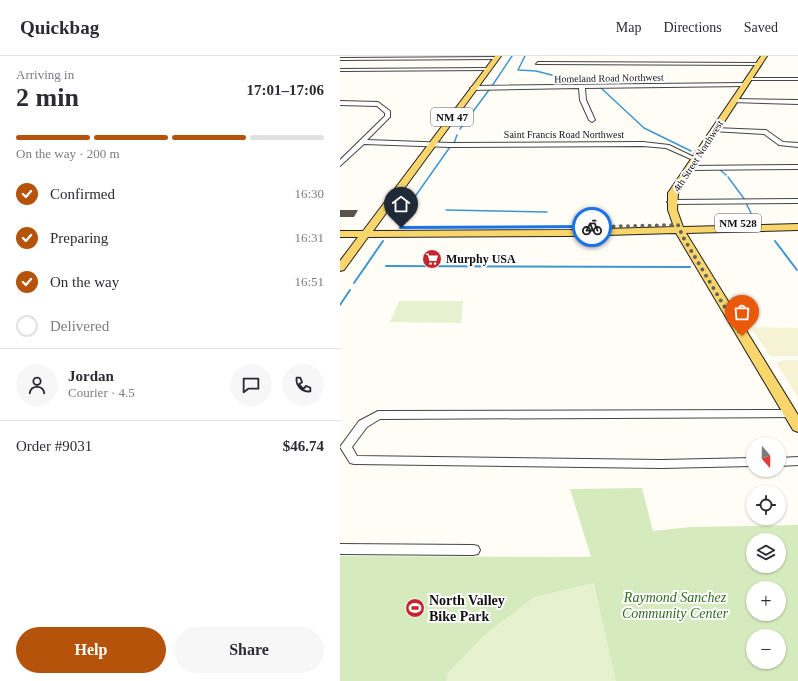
<!DOCTYPE html>
<meta charset="utf-8">
<style>
:root{--surface:#fff;--page:#f7f7f7;--text:#2b2b33;--muted:#7c7c81;--line:#e1e1e2;--accent:#b45309}
body{margin:0;font-family:"Times New Roman",serif;background:var(--page);color:var(--text);height:100vh;display:flex;flex-direction:column;font-size:15px;white-space:nowrap}
*{box-sizing:border-box;margin:0}
p{font-size:13px;color:var(--muted)}
.icon{flex:none;width:22px;height:22px;fill:none;stroke:currentColor;stroke-width:2;stroke-linecap:round;stroke-linejoin:round}
.map{position:relative;flex:1;overflow:hidden}
.sheet{display:flex;flex-direction:column;background:var(--surface);width:340px}
.sheet>*{flex:none}
.needle{width:26px;rotate:160deg}
.buttons{position:absolute;left:406px;top:381px;display:grid;gap:8px}
.buttons a{display:grid;place-items:center;width:40px;height:40px;border-radius:50%;background:var(--surface);box-shadow:0 1px 3px #0004;font-size:20px}
.pin{position:absolute;display:grid;place-items:center;width:34px;height:34px;color:#fff;margin:-41px -17px;border-radius:50% 50% 50% 0;rotate:-45deg;box-shadow:0 0 4px #0007}
.pin .icon{rotate:45deg}
.courier{position:absolute;display:grid;place-items:center;width:40px;height:40px;margin:-20px;border:3px solid #1a73e8;border-radius:50%;background:#fff;color:#222;box-shadow:0 1px 5px #0007}
.headline em{font-style:normal;font-weight:700}
.headline div{display:flex;flex-direction:column-reverse}
.headline{display:flex;align-items:center;justify-content:space-between;height:68px;padding:0 16px}
h1{font-size:26px;font-weight:700;line-height:30px}
.bar{display:grid;grid-template-columns:repeat(4,1fr);gap:6px 4px;align-content:center;height:48px;padding:0 16px}
.bar i{height:5px;border-radius:3px;background:var(--line)}
.bar .selected{background:var(--accent)}
.bar p{grid-column:span 4}
.line{display:flex;align-items:center;gap:10px;padding:0 16px;border-top:1px solid var(--line)}
.line div{flex:1}
.round{display:grid;place-items:center;flex:none;width:42px;height:42px;border-radius:21px;background:var(--page)}
ol{padding:0 16px;list-style:none}
li{display:flex;align-items:center;gap:12px;height:44px}
li p{margin-inline-start:auto}
li .icon{padding:4px;border-radius:50%;background:var(--accent);color:#fff;stroke-width:4}
li:last-child{color:var(--muted)}
li i{width:22px;height:22px;border:2px solid var(--line);border-radius:50%}
.button{display:flex;gap:8px;margin-top:auto;padding:8px 16px}
.button a{flex:1;height:46px;border-radius:24px;background:var(--accent);color:#fff;font-size:16px;font-weight:700;line-height:46px;text-align:center}
.button a+a{background:var(--page);color:var(--text)}
header{display:flex;align-items:center;gap:24px;box-sizing:border-box;height:56px;padding:0 20px;background:var(--surface);border-bottom:1px solid var(--line)}
header strong{font-size:19px}
nav{display:flex;gap:22px;margin-inline-start:auto;font-size:14px}
main{display:flex;flex:1;min-height:0}
.map>svg:first-child{display:block}
.farmland{fill:#f6f3d4}
.green{fill:#d5ebbd;fill-rule:evenodd}
.pitch{fill:#e6f2cf}
.lines{fill:none;stroke-linecap:round;stroke-linejoin:round}
.stream-far1{stroke:#3f96cf;stroke-width:1.5}
.stream{stroke:#3f96cf;stroke-width:2}
.building{fill:#5a524d}
.minor-casing{stroke:#444;stroke-width:2}
.major-casing{stroke:#222;stroke-width:2}
.minor{fill:#fff;fill-rule:evenodd}
.major{fill:#f9d66b;fill-rule:evenodd}
.route{fill:#1a73e8}
.done{stroke:#646461;stroke-width:4;stroke-dasharray:0 7.2}
.labels{text-anchor:middle;dominant-baseline:central;stroke-width:4;stroke-linejoin:round;paint-order:stroke}
.far-street-label{font-size:10px;fill:#111;stroke:#fff}
.shield{fill:#fff;stroke:#585858;stroke-width:1}
.shield-label{font-size:11px;font-weight:bold;fill:#111}
.poi-label{font-size:12px;font-weight:bold;fill:#111;stroke:#fff;text-anchor:start}
.near-park-label{font-size:14px;font-style:italic;fill:#2f6b1f;stroke:#fff}
.near-poi-label{font-size:14px;font-weight:bold;fill:#111;stroke:#fff;text-anchor:start}
</style>
<header>
<strong>Quickbag</strong>
<nav><a>Map</a><a>Directions</a><a>Saved</a></nav>
</header>
<main>
<section class="sheet">
<div class="headline"><div><h1>2 min</h1><p>Arriving in</p></div><em>17:01–17:06</em></div>
<div class="bar"><i class="selected"></i><i class="selected"></i><i class="selected"></i><i></i><p>On the way · 200 m</p></div>
<ol>
<li><svg class="icon" aria-label="check" viewBox="0 0 24 24"><path d="M5 12l5 5 9-10"/></svg>Confirmed<p>16:30</p></li>
<li><svg class="icon" aria-label="check" viewBox="0 0 24 24"><path d="M5 12l5 5 9-10"/></svg>Preparing<p>16:31</p></li>
<li><svg class="icon" aria-label="check" viewBox="0 0 24 24"><path d="M5 12l5 5 9-10"/></svg>On the way<p>16:51</p></li>
<li><i></i>Delivered</li>
</ol>
<div class="line" style="height:72px"><a class="round"><svg class="icon" aria-label="person" viewBox="0 0 24 24"><circle cx="12" cy="8" r="4"/><path d="M4 21q1-7 8-7t8 7"/></svg></a><div><b>Jordan</b><p>Courier · 4.5</p></div><a class="round"><svg class="icon" aria-label="chat" viewBox="0 0 24 24"><path d="M4 5h16v11H9l-5 4z"/></svg></a><a class="round"><svg class="icon" aria-label="phone" viewBox="0 0 24 24"><path d="M5 4h4l2 5-3 2q2 4 5 5l2-3 5 2v4C11 20 4 13 5 4z"/></svg></a></div>
<div class="line" style="height:52px"><div>Order #9031</div><b>$46.74</b></div>
<div class="button"><a>Help</a><a>Share</a></div>
</section>
<div class="map">
<svg width="458" height="625" viewBox="0 0 458 625">
<rect width="100%" height="100%" fill="#fffdf5"/>
<path class="farmland" d="M414,271L458,272V300H430L412,273Z
M444,304H458V341L436,307Z"/>
<path class="green" d="M302,432L313,475L350,471L458,469V625H0V500L251,501L230,433ZM413,484H439V510H413ZM413,532H439V558H413ZM413,580H439V606H413Z"/>
<path class="pitch" d="M59,245H123L121,267L50,266Z
M254,527L276,625H106L107,618L143,580L194,541Z"/>
<g class="lines">
<path class="stream-far1" d="M185,0L178,14L196,15L251,29
M152,30L172,0
M261,32L304,72L351,95
M120,73L149,34
M114,87L117,79
M379,113L386,119
M388,121L405,144
M406,147L411,157
M106,154L207,156
M62,159L110,91"/>
<path class="stream" d="M435,185L457,214
M46,210L350,211
M14,227L43,185
M0,249L10,234"/>
</g>
<path class="building" d="M0,154H18L14,161H0Z"/>
<g class="lines">
<defs>
<path id="minor" d="M159,1L157,3L0,4V2Z
M198,6L419,7L421,8L419,9L196,8Z
M150,12L148,14L0,15V13Z
M408,22H458V24H406Z
M404,27L406,30L245,32L246,44L255,64L252,66L249,64L240,44L239,32L133,34L130,32L133,30Z
M394,43L458,44V48L392,46V44Z
M0,45L38,46L50,55V61L27,84L110,87L303,86L329,89L358,103L353,104L326,92L303,90L110,91L24,88L0,110V104L45,60V57L37,50L0,49Z
M374,72L426,74L443,86L458,87V91L439,89L424,78L372,75L371,74Z
M458,109V113L349,114L346,112L349,110Z
M458,143V147L331,148L327,146L331,144Z
M450,354L455,358L454,361L40,363L27,371L12,391L17,400L322,404L413,402V410L322,412L14,408L10,407L0,391L19,365L38,355Z
M458,401V409L439,410V402Z
M0,488L133,489L138,490L140,494L138,498L133,499L0,498Z"/>
<path id="major" d="M155,0H161L33,175L230,174L334,171L328,154V137L421,0H427L338,137L337,154L343,171L458,168V174L346,177L458,359V376L453,374L336,177L230,180L28,181L4,214L0,215V205L18,181H0V175H23Z"/>
</defs>
<use href="#minor" class="minor-casing"/>
<use href="#major" class="major-casing"/>
<use href="#minor" class="minor"/>
<use href="#major" class="major"/>
</g>
<path class="route" d="M252,169L254,172L61,173L58,172L61,170Z"/>
<g class="lines">
<path class="done" d="M252,171L338,169L343,181L402,280"/>
</g>
<defs>
<symbol id="supermarket-disc" viewBox="-11 -11 22 22"><circle r="9.5" fill="#c4262e" stroke="#fff"/><path d="M-6-5.5h2.5l.6 2H6L4.5 2H-2.5L-4.4-4H-6ZM-1.5 3.2a1.3 1.3 0 1 0 .1 0ZM3 3.2a1.3 1.3 0 1 0 .1 0Z" fill="#fff"/></symbol>
<symbol id="stadium-disc" viewBox="-11 -11 22 22"><circle r="9.5" fill="#c4262e" stroke="#fff"/><path d="M0-5a6.5 5 0 1 0 0 10a6.5 5 0 1 0 0-10ZM-3.5-1.8h7v3.6h-7Z" fill="#fff"/></symbol>
</defs>
<g fill-rule="evenodd">
<use href="#supermarket-disc" x="81" y="192" width="22" height="22"/>
<use href="#stadium-disc" x="64" y="541" width="22" height="22"/>
</g>
<g class="labels">
<g class="far-street-label">
<text transform="translate(269 22) rotate(-1)">Homeland Road Northwest</text>
<text x="224" y="78">Saint Francis Road Northwest</text>
<text transform="translate(358 100) rotate(-57)">4th Street Northwest</text>
</g>
<g class="shield">
<rect x="91" y="52" width="42" height="18" rx="3"/>
<rect x="375" y="158" width="46" height="18" rx="3"/>
</g>
<g class="shield-label">
<text x="112" y="61">NM 47</text>
<text x="398" y="167">NM 528</text>
</g>
<g class="poi-label">
<text x="106" y="203">Murphy USA</text>
</g>
<g class="near-park-label">
<text x="335" y="541">Raymond Sanchez<tspan x="335" dy="16">Community Center</tspan></text>
</g>
<g class="near-poi-label">
<text x="89" y="544">North Valley<tspan x="89" dy="16">Bike Park</tspan></text>
</g>
</g>
</svg>
<div class="buttons">
<a><svg class="needle" viewBox="-14 -14 28 28"><path d="M0-13l5 13h-10z" fill="#e53935"/><path d="M0 13l5-13h-10z" fill="#7c7c81"/></svg></a>
<a><svg class="icon" aria-label="locate" viewBox="0 0 24 24"><circle cx="12" cy="12" r="6"/><path d="M12 2v4M12 18v4M2 12h4M18 12h4"/></svg></a>
<a><svg class="icon" aria-label="layers" viewBox="0 0 24 24"><path d="M12 4l9 5-9 5-9-5zM3 14l9 5 9-5"/></svg></a>
<a>+</a>
<a>−</a>
</div>
<div class="pin" style="left:402px;top:280px;background:#ea580c"><svg class="icon" aria-label="bag" viewBox="0 0 24 24"><path d="M5 8h14l-1 12H6zM9 8a3 3 0 0 1 6 0"/></svg></div>
<div class="pin" style="left:61px;top:172px;background:#1f2937"><svg class="icon" aria-label="home" viewBox="0 0 24 24"><path d="M3 11l9-7 9 7M6 9v11h12V9"/></svg></div>
<div class="courier" style="left:252px;top:171px"><svg class="icon" aria-label="bike" viewBox="0 0 24 24"><circle cx="6" cy="16" r="4"/><circle cx="18" cy="16" r="4"/><path d="M6 16l4-8h5l3 8M10 8l3 8H6M13 5h3"/></svg></div>
</div>
</main>
